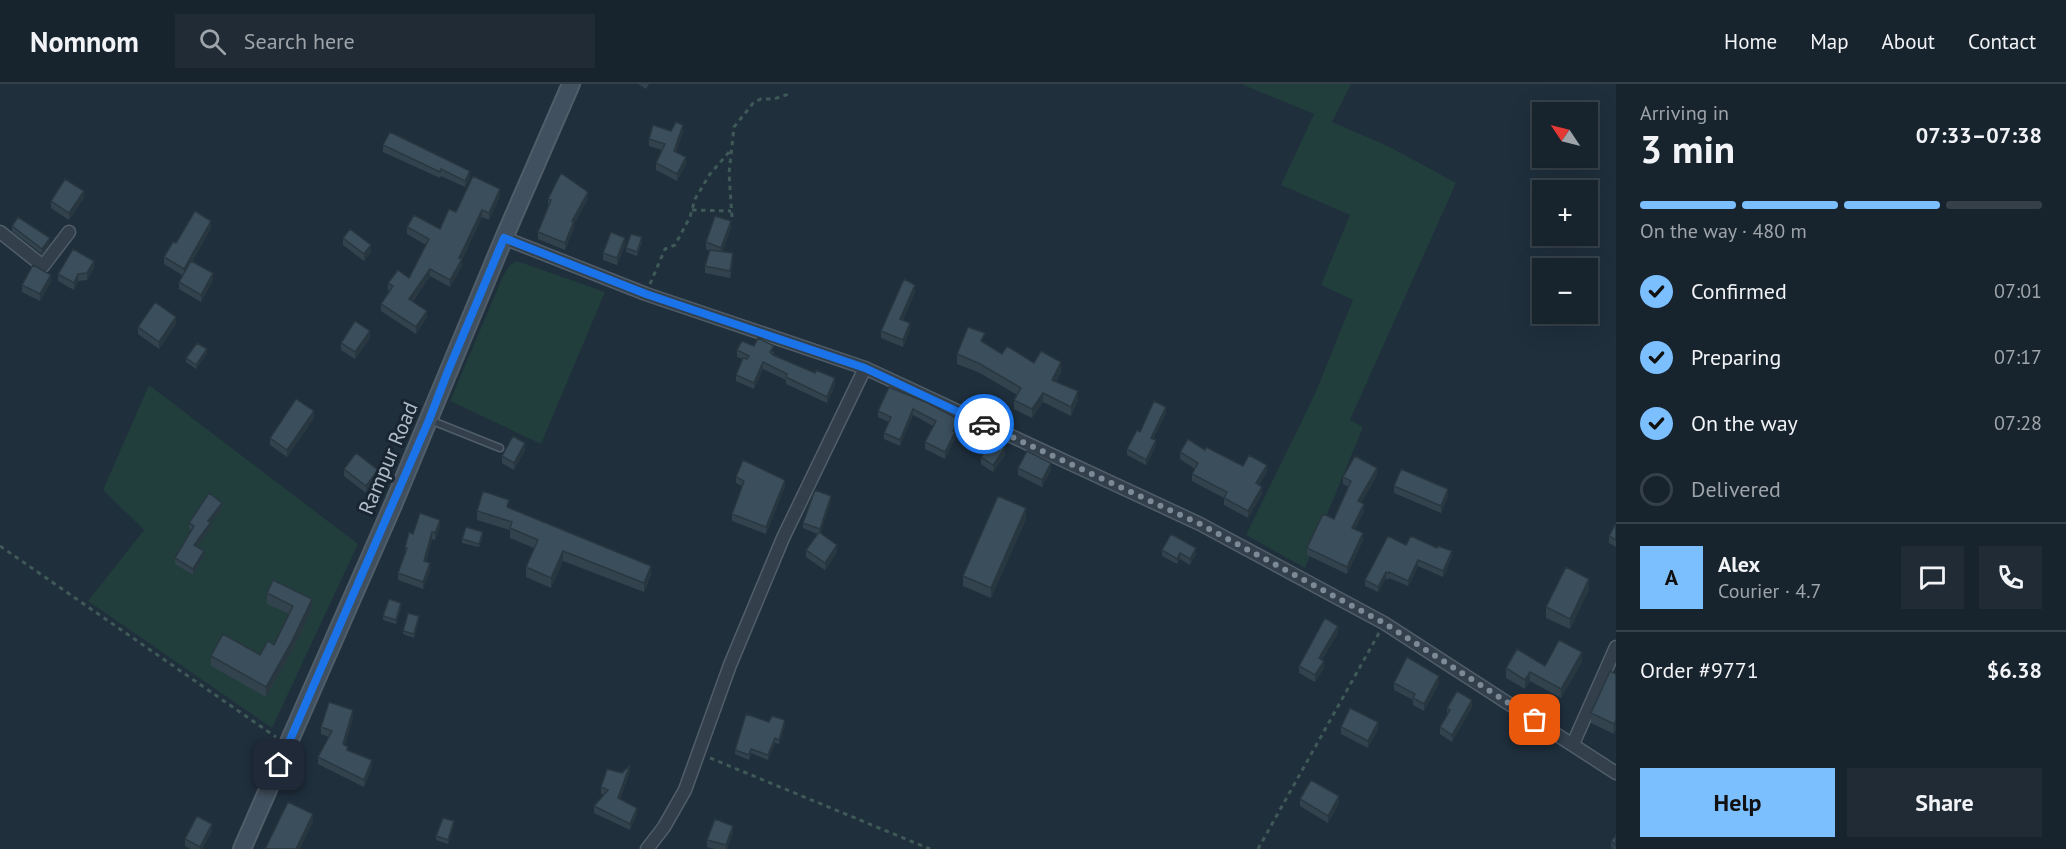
<!DOCTYPE html>
<meta charset="utf-8">
<style>
:root{--surface:#17232d;--page:#202b35;--text:#f1f3f6;--muted:#9ea4aa;--line:#364049;--accent:#7cbfff}
body{margin:0;font-family:"PT Sans",sans-serif;background:var(--page);color:var(--text);height:100vh;display:flex;flex-direction:column;font-size:22px;white-space:nowrap}
*{box-sizing:border-box;margin:0}
p{font-size:20px;color:var(--muted)}
.icon{flex:none;width:33px;height:33px;fill:none;stroke:currentColor;stroke-width:2;stroke-linecap:round;stroke-linejoin:round}
.map{position:relative;flex:1;overflow:hidden}
.sheet{display:flex;flex-direction:column;background:var(--surface);width:450px}
.sheet>*{flex:none}
.needle{width:39px;rotate:305deg}
.controls{position:absolute;left:1532px;top:18px;display:grid;gap:12px}
.controls a{display:grid;place-items:center;width:66px;height:66px;border-radius:0px;background:var(--surface);box-shadow:0 6px 24px #0002,0 0 0 2px var(--line);font-size:30px}
.pin{position:absolute;display:grid;place-items:center;width:51px;height:51px;color:#fff;margin:-26px;border-radius:12px;box-shadow:0 3px 9px #0006}
.courier{position:absolute;display:grid;place-items:center;width:60px;height:60px;margin:-30px;border:4px solid #1a73e8;border-radius:50%;background:#fff;color:#222;box-shadow:0 2px 8px #0007}
.head em{font-style:normal;font-weight:600}
.head div{display:flex;flex-direction:column-reverse}
.head{display:flex;align-items:center;justify-content:space-between;height:102px;padding:0 24px}
h1{font-size:39px;font-weight:600;line-height:45px}
.bar{display:grid;grid-template-columns:repeat(4,1fr);gap:9px 6px;align-content:center;height:72px;padding:0 24px}
.bar i{height:8px;border-radius:4px;background:var(--line)}
.bar .active{background:var(--accent)}
.bar p{grid-column:span 4}
.line{display:flex;align-items:center;gap:15px;padding:0 24px;border-top:2px solid var(--line)}
.line div{flex:1}
.round{display:grid;place-items:center;flex:none;width:63px;height:63px;border-radius:0px;background:var(--page)}
ol{padding:0 24px;list-style:none}
li{display:flex;align-items:center;gap:18px;height:66px}
li p{margin-inline-start:auto}
li .icon{padding:6px;border-radius:50%;background:var(--accent);color:#111;stroke-width:4}
li:last-child{color:var(--muted)}
li i{width:33px;height:33px;border:3px solid var(--line);border-radius:50%}
.button{display:flex;gap:12px;margin-top:auto;padding:12px 24px}
.button a{flex:1;height:69px;border-radius:0px;background:var(--accent);color:#111;font-size:24px;font-weight:600;line-height:69px;text-align:center}
.button a+a{background:var(--page);color:var(--text)}
header{display:flex;align-items:center;gap:36px;box-sizing:border-box;height:84px;padding:0 30px;background:var(--surface);border-bottom:2px solid var(--line)}
header strong{font-size:28px}
nav{display:flex;gap:33px;margin-inline-start:auto;font-size:21px}
.search{width:420px;height:54px;background:var(--page);display:flex;align-items:center;gap:15px;box-sizing:border-box;padding:0 21px;border-radius:0px;color:var(--muted);font-size:22px}
main{display:flex;flex:1;min-height:0}
.map>svg:first-child{display:block}
.green{fill:#213d3c}
.lines{fill:none;stroke-linecap:round;stroke-linejoin:round}
.lane-casing{stroke:#515e69;stroke-width:9}
.street-casing{stroke:#515e69;stroke-width:15}
.secondary-casing{stroke:#515e69;stroke-width:20}
.path{stroke:#3f5959;stroke-width:3;stroke-dasharray:4.5 4.5;stroke-linecap:butt}
.lane{stroke:#33404c;stroke-width:6}
.street{stroke:#33404c;stroke-width:12}
.secondary{stroke:#41505f;stroke-width:16}
.wall{fill:#33434e}
.shaded-wall{fill:#293740}
.building{fill:#3b4e5b;stroke:#293740;stroke-width:1.5}
.done{stroke:#7c8a97;stroke-width:6;stroke-dasharray:0 10.8}
.route{stroke:#1a73e8;stroke-width:8}
.labels{text-anchor:middle;dominant-baseline:central;stroke-width:6;stroke-linejoin:round;paint-order:stroke}
.street-label{font-size:21px;fill:#aebbc8;stroke:#192530}
</style>
<header>
<strong>Nomnom</strong>
<div class="search"><svg class="icon" aria-label="search" viewBox="0 0 24 24"><circle cx="10" cy="10" r="6"/><path d="M15 15l6 6"/></svg>Search here</div>
<nav><a>Home</a><a>Map</a><a>About</a><a>Contact</a></nav>
</header>
<main>
<div class="map">
<svg width="1616" height="765" viewBox="0 0 1616 765">
<rect width="100%" height="100%" fill="#1f2f3c"/>
<path class="green" d="M1241,0H1351L1332,38L1390,63L1456,99L1350,336L1363,343L1305,484L1246,451L1314,312L1353,216L1321,201L1350,131L1281,101L1314,30Z
M517,177L605,208L541,360L450,317L503,192L510,181Z
M149,301L358,460L272,644L88,517L144,446L103,406Z"/>
<g class="lines">
<defs>
<path id="lane" d="M430,336L500,364"/>
<path id="street" d="M0,148L43,182L69,148
M504,154L646,210L865,284L1200,440L1384,539L1616,689
M1573,660L1616,563
M647,765L664,743L685,706L730,581L783,454L865,284"/>
<path id="secondary" d="M242,765L393,421L504,154L571,0"/>
</defs>
<use href="#lane" class="lane-casing"/>
<use href="#street" class="street-casing"/>
<use href="#secondary" class="secondary-casing"/>
<path class="path" d="M692,126L731,127
M732,133L729,89L734,43L754,18L761,15H774L789,10
M650,200L665,165L675,161L690,133L695,115L710,90L730,67
M0,462L276,653
M710,674L930,765
M1258,765L1379,549"/>
<use href="#lane" class="lane"/>
<use href="#street" class="street"/>
<use href="#secondary" class="secondary"/>
</g>
<path class="wall" d="M638,0H649L646,5Z
M671,47L683,48L676,68L686,80L677,97L656,86V79L662,66L649,62V55Z
M383,61L470,93L465,103L441,92L440,94L383,68Z
M500,112L489,136L482,133L462,176V182L450,203L430,192L413,217L427,233L416,250L381,227V220L390,207L388,206V199L409,194L426,161L407,150V143L440,145Z
M84,114L69,136L51,124V117Z
M548,115H588L574,140V144L565,166L538,155V148L548,122Z
M12,142L50,160L42,170L12,147Z
M211,144L192,178L213,196L201,218L179,205V198L182,191L164,180V173L176,159Z
M731,144L722,168L733,176L730,194L705,189V182L710,167L706,165V158Z
M343,154L371,168L364,177L343,161Z
M642,157L637,172L626,168V164Z
M625,161L617,181L603,176V169Z
M94,184L87,196L78,197L74,206L58,197V190Z
M51,198L40,217L22,208V201Z
M915,208L903,236L910,246L903,263L881,254V247Z
M176,240L159,265L138,250V243Z
M370,254L355,275L341,266V259Z
M984,259L1002,270L1034,279L1061,288L1056,298L1078,316L1071,332L1043,318L1032,334L1014,325V316L1017,311L980,289L957,280V270Z
M754,262L774,268L773,270L835,301L827,319L786,300V296L763,285L754,305L736,297V291L743,275L737,273V266Z
M207,269L196,285L186,278V274Z
M889,303L958,341L955,349V354L945,375L925,365V358L933,342L913,331L900,362L884,355V349L889,338L878,333V327Z
M1166,329L1153,355L1156,362L1146,381L1127,371V365L1140,348Z
M314,334L287,373L270,361V354Z
M525,366L514,386L502,379V372Z
M1205,366L1243,382L1267,388L1259,401L1262,410L1248,434L1224,421V414L1192,397V390L1195,385L1180,375V368Z
M1005,371L993,388L981,380V373Z
M1018,384L1051,386L1042,403L1018,391Z
M344,385L378,393L366,409L344,392Z
M1377,391L1361,419L1364,427L1355,445L1363,456L1347,490L1307,471V464L1334,435L1349,403L1343,400V393Z
M736,393L785,402L766,450L732,437V430L742,402L736,399Z
M1394,402L1448,412L1441,429L1394,409Z
M831,417L820,449L837,468L825,486L806,473V466L817,450L803,444V439Z
M222,424L211,439V444L196,463L204,472L193,491L175,480V474L192,446L189,444V439Z
M509,424L651,491L644,508L563,477L551,504L526,493V483L534,464L510,454V446L477,436V427Z
M1026,435L991,514L963,502V492Z
M1616,439V463L1609,459V452Z
M440,443L435,456L432,455L426,478L430,486L423,505L398,496V489L405,470V463L413,450Z
M483,451L479,463L462,459V455Z
M1406,461L1452,473L1443,493L1418,482L1408,502L1389,494L1388,496L1386,494L1378,508L1365,502V496Z
M1162,466L1196,470L1190,481L1180,475L1177,480L1162,472Z
M1589,505L1570,545L1546,534V523Z
M267,509L312,525L292,567L266,613L211,582V572L260,571L274,561L289,530L267,520Z
M401,523L396,540L383,536V532Z
M419,536L414,554L403,550V547Z
M1338,549L1322,576L1324,584L1315,598L1299,589V582Z
M1582,578L1561,614L1530,597L1525,605L1506,594V584Z
M1616,590L1614,650L1591,639V629Z
M1394,599H1439L1424,627L1413,621V616L1394,606Z
M1472,623L1452,658L1440,650V643L1447,631V624Z
M353,633L345,661L348,667L372,683L364,703L318,680V673L329,653L321,650V643Z
M769,638L785,641L779,660L775,659L768,676L751,669L749,676L735,670V666Z
M1341,643L1378,645L1368,664L1341,650Z
M630,687L620,715L637,730L630,746L594,729V722L604,711L601,710V703L622,689Z
M1300,715L1339,719L1328,739L1300,722Z
M454,741L448,760L436,756V752Z
M212,747L202,765H191L185,762V755Z
M733,749L727,765H715L707,763V756Z
M1616,751V765H1613L1611,763V757Z"/>
<path class="shaded-wall" d="M683,41V48L674,74V67Z
M686,73V80L677,97V90Z
M470,87V93L465,103V97Z
M500,105V112L489,136V129Z
M84,107V114L69,136V129Z
M588,108V115L574,140V144L565,166V159L572,137Z
M482,126V133L462,176V182L450,203V196L459,174Z
M211,137V144L184,192V185Z
M731,137V144L721,171V164Z
M50,154V160L42,170V165Z
M625,154V161L617,181V174Z
M371,161V168L364,177V170Z
M94,177V184L87,196V189Z
M430,185V192L409,221V215Z
M213,189V196L201,218V211Z
M78,190V197L74,206V199Z
M51,191V198L40,217V210Z
M915,201V208L900,242V235Z
M427,227V233L416,250V243Z
M176,233V240L159,265V258Z
M910,239V246L903,263V256Z
M370,247V254L355,275V268Z
M207,265V269L196,285V281Z
M763,278V285L754,305V299Z
M1061,278V288L1052,305V296Z
M835,294V301L827,319V313Z
M1078,307V316L1071,332V323Z
M1043,309V318L1032,334V325Z
M1166,323V329L1151,359V354Z
M913,325V331L900,362V356Z
M314,327V334L287,373V366Z
M958,335V341L955,349V354L945,375V368Z
M1156,356V362L1146,381V376Z
M525,359V366L514,386V379Z
M1005,364V371L993,388V381Z
M1051,379V386L1042,403V396Z
M1267,381V388L1256,406V399Z
M1377,384V391L1358,424V417Z
M378,386V393L366,409V402Z
M785,396V402L766,450V443Z
M1262,403V410L1248,434V427Z
M1448,405V412L1441,429V422Z
M831,412V417L820,451V445Z
M222,419V424L211,439V444L194,466V461L208,437Z
M1364,420V427L1352,451V444Z
M1026,424V435L991,514V504Z
M440,436V443L435,456V449Z
M432,448V455L424,484V477Z
M1363,449V456L1347,490V483Z
M837,461V468L825,486V479Z
M1196,464V470L1190,481V475Z
M204,467V472L193,491V485Z
M563,467V477L551,504V494Z
M1452,467V473L1443,493V487Z
M1180,469V475L1177,480V475Z
M1418,476V482L1408,502V497Z
M430,479V486L423,505V498Z
M651,482V491L644,508V499Z
M1386,488V494L1378,508V503Z
M1589,495V505L1570,545V535Z
M312,515V525L292,567L266,613V603Z
M419,532V536L414,554V550Z
M1338,542V549L1319,581V574Z
M1582,568V578L1561,614V605Z
M1324,577V584L1315,598V591Z
M1530,588V597L1525,605V596Z
M1439,592V599L1424,627V620Z
M1472,616V623L1452,658V651Z
M353,626V633L343,667V660Z
M785,636V641L779,660V656Z
M1616,636V647L1614,650V640Z
M1378,638V645L1368,664V657Z
M775,654V659L768,676V671Z
M372,676V683L364,703V696Z
M630,681V687L618,720V714Z
M1339,712V719L1328,739V732Z
M637,724V730L630,746V740Z
M313,730V738L300,765H296Z
M454,737V741L448,760V756Z
M212,740V747L202,765H200V763Z
M733,742V749L727,765H726V761Z"/>
<path class="building" d="M676,38L683,41L674,67L686,73L677,90L656,79L665,60L649,55L653,41L671,47Z
M390,48L470,87L465,97L441,85L440,88L383,61Z
M561,89L588,108L572,137H574L565,159L538,148L551,116L548,115Z
M473,92L500,105L489,129L482,126L459,174L462,175L450,196L430,185L409,215L427,227L416,243L381,220L393,202L388,199L398,186L409,194L429,155L407,143L414,131L440,145L449,125L456,128Z
M65,95L84,107L69,129L51,117Z
M195,127L211,137L184,185L164,173L173,158L176,159Z
M715,132L731,137L721,164L706,158Z
M18,133L50,154L42,165L12,142Z
M350,145L371,161L364,170L343,154Z
M611,148L625,154L617,174L603,169Z
M631,150L642,153L637,168L626,164Z
M73,165L94,177L87,189L78,190L74,199L58,190Z
M710,166L733,169L730,187L705,182Z
M191,177L213,189L201,211L179,198Z
M33,181L51,191L40,210L22,201Z
M904,195L915,201L900,235L910,239L903,256L881,247Z
M155,218L176,233L159,258L138,243Z
M355,237L370,247L355,268L341,259Z
M968,243L985,249L981,257L1002,270L1007,262L1034,279L1041,267L1061,278L1052,296L1078,307L1071,323L1043,309L1032,325L1014,316L1021,304L980,280L957,270Z
M758,254L774,262L770,268L773,271L815,289L816,286L835,294L827,313L786,293L787,290L763,278L754,299L736,291L743,274L747,275L749,272L737,266L742,257L754,262Z
M197,259L207,265L196,281L186,274Z
M889,303L928,319L958,335L953,347L955,348L945,368L925,358L936,337L913,325L900,356L884,349L891,333L878,327Z
M296,315L314,327L287,366L270,354Z
M1154,317L1166,323L1151,354L1156,356L1146,376L1127,365L1137,346L1140,348Z
M513,352L525,359L514,379L502,372Z
M1188,355L1205,366L1206,363L1243,382L1249,371L1267,381L1256,399L1262,403L1248,427L1224,414L1227,408L1192,390L1198,379L1180,368Z
M994,356L1005,364L993,381L981,373Z
M1027,367L1051,379L1042,396L1018,384Z
M356,369L378,386L366,402L344,385Z
M1355,372L1377,384L1358,417L1364,420L1352,444L1363,449L1347,483L1307,464L1323,430L1334,435L1351,397L1343,393Z
M743,376L785,396L766,443L732,430L744,397L736,393Z
M1401,385L1448,405L1441,422L1394,402Z
M815,406L831,412L820,445L803,439Z
M483,407L509,416L507,423L651,482L644,499L563,467L551,494L526,483L538,456L510,444L512,438L477,427Z
M209,409L222,419L208,437L211,438L194,461L204,467L193,485L175,474L194,442L189,439Z
M998,412L1026,424L991,504L963,492Z
M420,429L440,436L435,449L432,448L424,477L430,479L423,498L398,489L407,464L405,463L409,448L413,450Z
M1616,439V456L1609,452Z
M466,443L483,448L479,460L462,455Z
M819,448L837,461L825,479L806,466Z
M1171,450L1196,464L1190,475L1180,469L1177,475L1162,466Z
M1388,452L1406,461L1411,452L1437,464L1438,462L1452,467L1443,487L1418,476L1408,497L1389,488L1388,490L1386,488L1378,503L1365,496Z
M1566,483L1589,495L1570,535L1546,523Z
M273,496L312,515L292,557L266,603L211,572L223,550L260,571L268,557L274,561L293,522L267,509Z
M389,515L401,519L396,536L383,532Z
M408,529L419,532L414,550L403,547Z
M1325,534L1338,542L1319,574L1324,577L1315,591L1299,582Z
M1559,556L1582,568L1561,605L1530,588L1525,596L1506,584L1517,565L1545,582Z
M1407,573L1439,592L1424,620L1413,614L1415,610L1394,599Z
M1610,587L1616,590V636L1614,640L1591,629Z
M1457,607L1472,616L1452,651L1440,643L1450,626L1447,624Z
M329,618L353,626L343,660L348,663L347,666L372,676L364,696L318,673L332,647L321,643Z
M1350,624L1378,638L1368,657L1341,643Z
M746,630L769,638L772,632L785,636L779,656L775,654L768,671L751,665L749,671L735,666Z
M630,681L618,714L637,724L630,740L594,722L608,706L601,703L607,685L622,689Z
M1311,696L1339,712L1328,732L1300,715Z
M288,718L313,730L296,765H265Z
M197,732L212,740L200,763L185,755Z
M443,734L454,737L448,756L436,752Z
M715,735L733,742L726,761L707,756Z
M1616,751V761L1611,757Z"/>
<g class="lines">
<path class="done" d="M984,340L1200,440L1384,539L1535,636"/>
<path class="route" d="M279,681L429,336L448,287L504,154L646,210L865,284L984,340"/>
</g>
<g class="labels">
<g class="street-label">
<text transform="translate(388 374) rotate(-67)">Rampur Road</text>
</g>
</g>
</svg>
<div class="controls">
<a><svg class="needle" viewBox="-14 -14 28 28"><path d="M0-13l5 13h-10z" fill="#e53935"/><path d="M0 13l5-13h-10z" fill="#9ea4aa"/></svg></a>
<a>+</a>
<a>−</a>
</div>
<div class="pin" style="left:1535px;top:636px;background:#ea580c"><svg class="icon" aria-label="bag" viewBox="0 0 24 24"><path d="M5 8h14l-1 12H6zM9 8a3 3 0 0 1 6 0"/></svg></div>
<div class="pin" style="left:279px;top:681px;background:#1f2937"><svg class="icon" aria-label="home" viewBox="0 0 24 24"><path d="M3 11l9-7 9 7M6 9v11h12V9"/></svg></div>
<div class="courier" style="left:984px;top:340px"><svg class="icon" aria-label="car" viewBox="0 0 24 24"><path d="M5 17H2v-5l4-1 3-4h7l3 4 3 1v5h-3M9 17h6M6 11h13"/><circle cx="7" cy="17" r="2"/><circle cx="17" cy="17" r="2"/></svg></div>
</div>
<section class="sheet">
<div class="head"><div><h1>3 min</h1><p>Arriving in</p></div><em>07:33–07:38</em></div>
<div class="bar"><i class="active"></i><i class="active"></i><i class="active"></i><i></i><p>On the way · 480 m</p></div>
<ol>
<li><svg class="icon" aria-label="check" viewBox="0 0 24 24"><path d="M5 12l5 5 9-10"/></svg>Confirmed<p>07:01</p></li>
<li><svg class="icon" aria-label="check" viewBox="0 0 24 24"><path d="M5 12l5 5 9-10"/></svg>Preparing<p>07:17</p></li>
<li><svg class="icon" aria-label="check" viewBox="0 0 24 24"><path d="M5 12l5 5 9-10"/></svg>On the way<p>07:28</p></li>
<li><i></i>Delivered</li>
</ol>
<div class="line" style="height:108px"><b class="round" style="background:var(--accent);color:#111">A</b><div><b>Alex</b><p>Courier · 4.7</p></div><a class="round"><svg class="icon" aria-label="chat" viewBox="0 0 24 24"><path d="M4 5h16v11H9l-5 4z"/></svg></a><a class="round"><svg class="icon" aria-label="phone" viewBox="0 0 24 24"><path d="M5 4h4l2 5-3 2q2 4 5 5l2-3 5 2v4C11 20 4 13 5 4z"/></svg></a></div>
<div class="line" style="height:78px"><div>Order #9771</div><b>$6.38</b></div>
<div class="button"><a>Help</a><a>Share</a></div>
</section>
</main>
